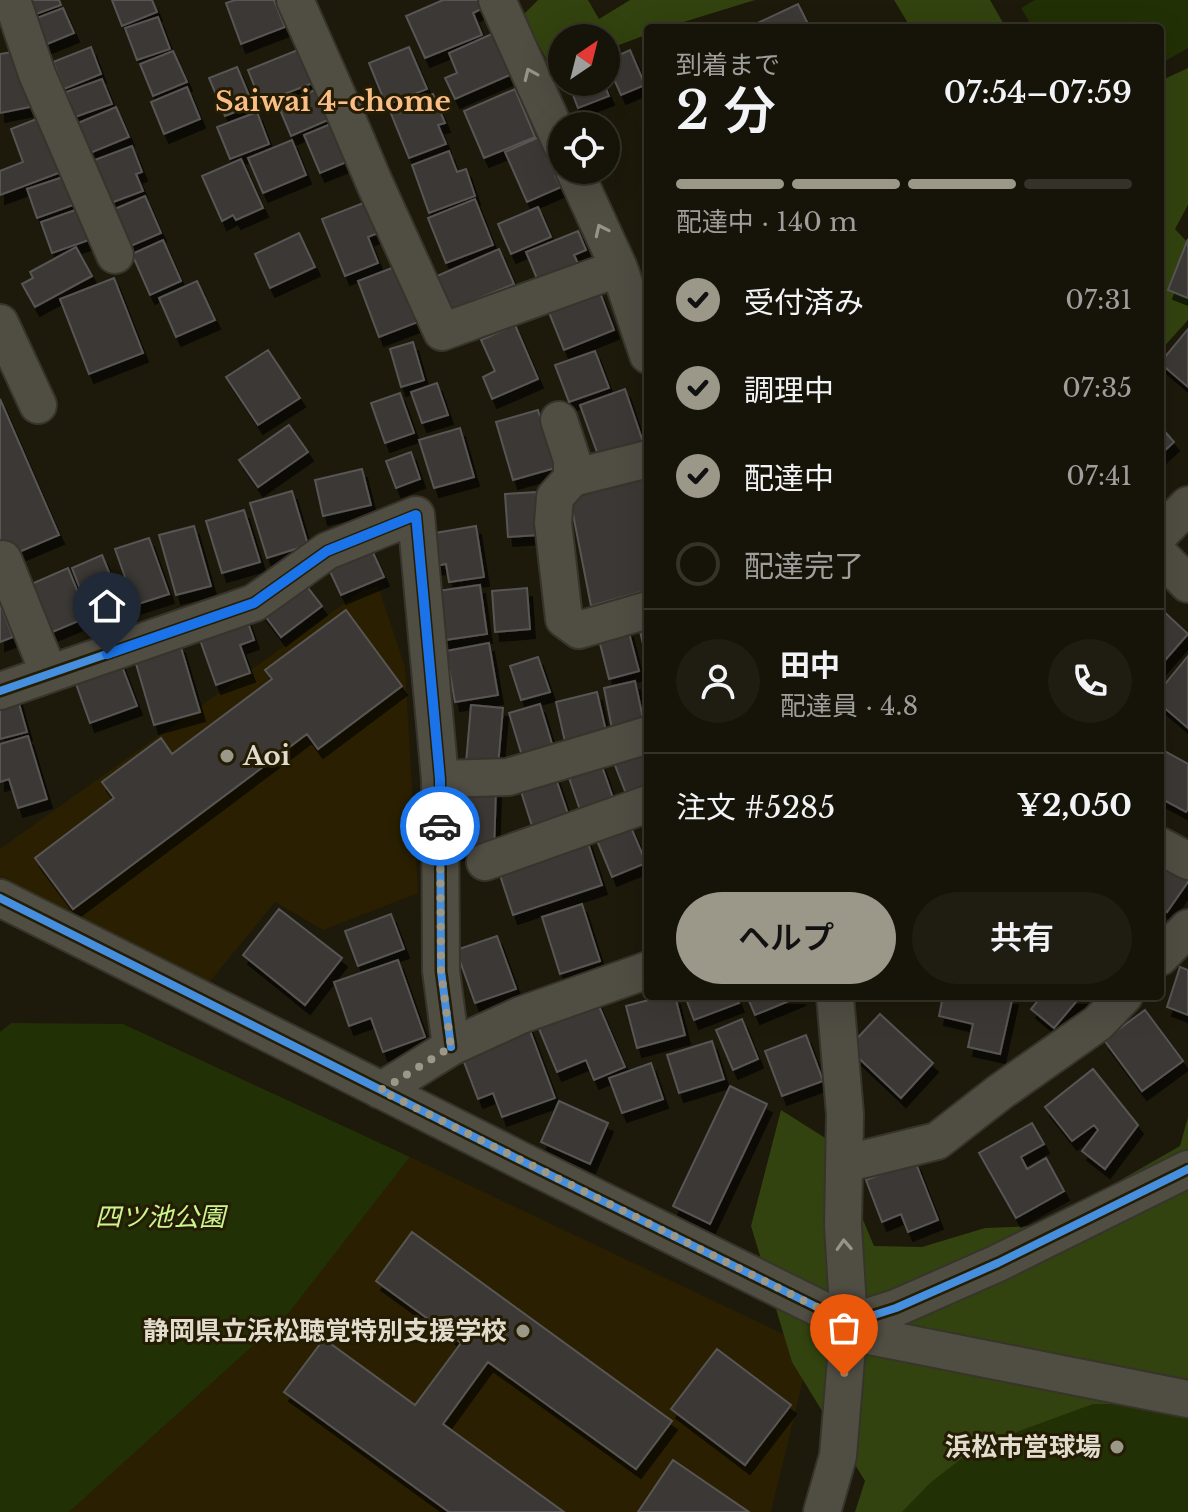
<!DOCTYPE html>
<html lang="ja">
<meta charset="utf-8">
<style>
:root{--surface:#161308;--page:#1f1c12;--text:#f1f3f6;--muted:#9e9e9c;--line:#353229;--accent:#9c9889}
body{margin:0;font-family:"Libre Baskerville","Noto Sans JP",serif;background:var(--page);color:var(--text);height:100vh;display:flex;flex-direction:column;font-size:30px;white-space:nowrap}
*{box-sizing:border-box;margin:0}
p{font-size:26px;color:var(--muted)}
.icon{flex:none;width:44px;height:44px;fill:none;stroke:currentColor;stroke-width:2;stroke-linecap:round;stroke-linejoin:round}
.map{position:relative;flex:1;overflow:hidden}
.drawer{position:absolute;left:644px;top:24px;width:520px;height:976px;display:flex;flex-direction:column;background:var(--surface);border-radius:8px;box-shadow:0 8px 32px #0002,0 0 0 2px var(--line)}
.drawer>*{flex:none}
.needle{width:52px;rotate:35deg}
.controls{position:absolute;left:548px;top:24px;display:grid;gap:16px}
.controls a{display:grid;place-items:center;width:72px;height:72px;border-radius:50%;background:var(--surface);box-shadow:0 8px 32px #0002,0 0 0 2px var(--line);font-size:40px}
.pin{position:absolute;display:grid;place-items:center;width:68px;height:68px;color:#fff;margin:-82px -34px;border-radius:50% 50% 50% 0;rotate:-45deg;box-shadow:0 0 8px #0007}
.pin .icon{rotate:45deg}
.courier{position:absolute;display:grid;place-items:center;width:80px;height:80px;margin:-40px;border:6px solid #1a73e8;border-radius:50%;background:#fff;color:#222;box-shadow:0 2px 10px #0007}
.summary em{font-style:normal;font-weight:600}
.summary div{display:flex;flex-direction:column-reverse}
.summary{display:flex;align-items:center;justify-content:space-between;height:136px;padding:0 32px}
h1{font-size:52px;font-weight:600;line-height:60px}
.bar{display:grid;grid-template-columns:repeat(4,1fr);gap:12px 8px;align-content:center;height:96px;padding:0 32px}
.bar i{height:10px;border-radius:6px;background:var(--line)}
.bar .on{background:var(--accent)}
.bar p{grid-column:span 4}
.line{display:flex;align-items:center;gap:20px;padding:0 32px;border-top:2px solid var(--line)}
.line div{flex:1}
.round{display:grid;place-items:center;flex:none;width:84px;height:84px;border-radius:42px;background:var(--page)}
ol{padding:0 32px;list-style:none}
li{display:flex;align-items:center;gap:24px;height:88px}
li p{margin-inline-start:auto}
li .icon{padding:8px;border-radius:50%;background:var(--accent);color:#111;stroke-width:4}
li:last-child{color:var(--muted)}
li i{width:44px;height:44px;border:4px solid var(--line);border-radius:50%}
.cta{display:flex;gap:16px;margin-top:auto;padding:16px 32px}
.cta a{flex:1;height:92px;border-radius:48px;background:var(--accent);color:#111;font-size:32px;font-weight:600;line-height:92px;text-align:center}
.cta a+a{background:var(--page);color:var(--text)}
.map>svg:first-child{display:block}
.built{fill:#2a2001}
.green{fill:#223005}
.forest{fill:#32430f}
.building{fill:#3b3835;stroke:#585554;stroke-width:2;filter:url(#shadow)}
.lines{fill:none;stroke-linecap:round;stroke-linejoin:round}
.minor-casing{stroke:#37342b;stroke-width:40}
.minor{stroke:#504d43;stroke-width:36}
.cycleway-casing{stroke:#251d03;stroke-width:13}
.cycleway{stroke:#468fdf;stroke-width:8}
.oneway{stroke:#989488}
.done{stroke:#9c9889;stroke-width:8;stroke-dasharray:0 14.4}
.route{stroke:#1a73e8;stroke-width:10}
.poi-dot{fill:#9c9889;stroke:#251d03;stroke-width:3}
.labels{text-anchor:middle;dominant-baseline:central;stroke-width:6;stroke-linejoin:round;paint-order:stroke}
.poi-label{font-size:26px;font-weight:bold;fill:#e1dccd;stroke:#251d03;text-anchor:end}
.park-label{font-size:26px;font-style:italic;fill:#cbf58e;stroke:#251d03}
.neighbourhood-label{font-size:28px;font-weight:bold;fill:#fabd86;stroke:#251d03}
</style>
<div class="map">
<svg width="1188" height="1512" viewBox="0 0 1188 1512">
<defs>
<filter id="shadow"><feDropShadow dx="5" dy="9" stdDeviation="0" flood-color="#0009"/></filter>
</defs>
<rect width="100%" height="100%" fill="#1d190b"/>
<path class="built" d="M378,586L405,667L418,893L323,930L275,902L203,990L0,879V849L363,590Z
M410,1157L811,1347L771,1512H69L288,1314Z"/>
<path class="green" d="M1035,0H1188V48L1160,64V28H1033L1021,8Z
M11,1023L123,1024L410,1157L288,1314L69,1512H0V1032Z
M1188,1203V1512H855Z"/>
<path class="forest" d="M538,0H588L599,19L630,0H755L664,28H648V34L606,50V38H562V67L552,70L523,15Z
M894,0H990L1006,28H911Z
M1188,68V205L1175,229L1188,243V320L1160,351V81Z
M781,1110L830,1141L874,1246L922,1247L985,1228L1034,1226L1091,1197L1180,1146L1188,1117V1414L1139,1404H1093L1022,1430L970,1452L930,1483L902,1512H855L865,1481L792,1362L751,1226Z"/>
<path class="building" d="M22,0H59L61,5L28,17Z
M112,0H152L157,12L122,26Z
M235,0H274L285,27L241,44L226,3Z
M443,0H479L483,8L473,13L482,35L425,58L406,16Z
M798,4L810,28H747Z
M63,8L74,33L40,47L29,21Z
M158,17L170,49L137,60L125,28Z
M494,33L512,74L455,99L445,78L457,73L449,53Z
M91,47L101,74L64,89L53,62Z
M409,47L427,89L386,105L369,63Z
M300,49L313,83L261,103L248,70Z
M630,50L645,85L621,95L606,61Z
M19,51L30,107L0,113V54Z
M173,51L187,82L153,96L140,64Z
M237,67L253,105L225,116L209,78Z
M102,79L112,104L75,117L66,92Z
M568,82H603L609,96L578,108Z
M187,87L200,119L164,134L151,102Z
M515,89L535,137L484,158L464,111Z
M315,90L328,120L291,136L278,105Z
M433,94L445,123L438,125L446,144L409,158L390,111Z
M116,107L129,137L90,153L78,123Z
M257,112L269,144L230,159L217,127Z
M44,116L64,171L0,195V171L23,162L11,129Z
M333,123L349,161L320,173L304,135Z
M544,135L561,173L555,176L561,187L527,202L505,152Z
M292,140L306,175L263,193L248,158Z
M132,146L142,172L136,174L143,191L108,204L92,161Z
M449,151L457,172L466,169L475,196L429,213L412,165Z
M241,159L263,208L236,220L233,215L222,221L202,176Z
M66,176L76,204L37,218L27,189Z
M145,196L161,233L126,248L110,211Z
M475,199L493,245L446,263L428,218Z
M371,200L383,231L368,237L378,263L345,276L322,219Z
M538,207L551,237L511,254L498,224Z
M81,208L92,239L52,253L41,222Z
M578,231L586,250L574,255L581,270L540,286L526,252Z
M299,233L315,267L270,288L255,254Z
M1188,239V298L1168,290Z
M163,240L181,281L150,295L132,254Z
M76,247L92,276L35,307L22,284L33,278L30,272Z
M499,249L514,284L444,313L430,279Z
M397,266L418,322L379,337L358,281Z
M114,278L143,353L89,374L60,299Z
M197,281L215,320L176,337L159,298Z
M599,290L614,330L564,350L548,310Z
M515,325L538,379L492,399L483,377L495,371L481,340Z
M1188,329V387L1160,363Z
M413,342L424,380L401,387L390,349Z
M268,350L300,398L258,425L226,377Z
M595,351L609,388L569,402L555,365Z
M437,383L448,415L422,423L411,392Z
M625,389L645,448L601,463L580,405Z
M400,393L414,433L385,443L371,403Z
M0,399L59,535L0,560Z
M538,410L555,468L513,480L496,422Z
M289,425L308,452L258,487L239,460Z
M1160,426L1174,442L1160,455Z
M460,428L474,477L434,488L419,440Z
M411,452L420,479L396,488L386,461Z
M362,469L371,505L323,516L315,480Z
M648,470V590L591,606L570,499Z
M292,491L308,545L267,558L250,503Z
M536,492L539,535L508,537L505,494Z
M244,510L260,562L222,573L206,521Z
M194,526L211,586L176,595L159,535Z
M476,526L484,577L449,582L446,564L435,566L429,534Z
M149,538L169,594L135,605L115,549Z
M371,548L384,577L341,595L328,567Z
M102,555L124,609L93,622L72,568Z
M68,568L88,617L50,633L29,585Z
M302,580L322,606L281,637L262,612Z
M480,585L487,634L445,640L437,591Z
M527,588L530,629L495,632L492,591Z
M0,603L13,637L0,642Z
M1160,608L1188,634L1160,666Z
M346,610L402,686L318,749L307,734L73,909L35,858L114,798L102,782L161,738L172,754L272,679L265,670Z
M246,617L254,640L240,645L250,673L216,685L198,634Z
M648,625V665L639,627Z
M628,629L639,671L609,679L598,636Z
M489,643L498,695L455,702L446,651Z
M180,644L200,712L154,725L134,657Z
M1188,656V728L1160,704V690Z
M538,657L550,692L521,700L510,666Z
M120,661L137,706L90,723L74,678Z
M635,681L644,723L612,729L604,688Z
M597,692L606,731L565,742L556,702Z
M16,693L27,732L0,739V697Z
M540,704L553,747L522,756L509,713Z
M471,705L503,708L498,766L466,763Z
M28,736L47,799L18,808L9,779L0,782V744Z
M639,745L648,769V797L630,804L611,755Z
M1161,749L1188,764V809L1186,812L1160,798Z
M598,755L613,798L580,810L565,766Z
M553,770L568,814L532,826L518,782Z
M456,787L496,788L494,852L455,851Z
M630,825L646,863L612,877L596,838Z
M585,834L602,885L513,915L496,863Z
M1160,853L1188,872V882L1167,912L1160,907Z
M582,904L600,961L560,974L542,917Z
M279,909L342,958L305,1005L243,955Z
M391,914L404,949L358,966L345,931Z
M497,936L516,989L475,1003L456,950Z
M398,960L425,1037L383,1052L371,1018L349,1026L334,982Z
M1180,967L1188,970V1015L1167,1007Z
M664,996H675L685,1035L637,1048L626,1006Z
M685,996H736L739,1003L694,1020Z
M747,996H801L755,1015Z
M943,996H1013L1000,1054L968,1047L973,1024L939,1016Z
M1040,996H1081L1054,1028L1031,1009L1041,997Z
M596,999L625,1067L594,1080L586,1060L557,1072L537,1024Z
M1145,1010L1183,1061L1142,1091L1104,1040Z
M880,1014L933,1063L901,1098L848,1048Z
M742,1019L758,1059L733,1070L716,1030Z
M526,1020L555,1098L502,1117L493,1093L478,1099L458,1046Z
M806,1035L823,1081L782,1096L765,1051Z
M712,1041L724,1079L679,1093L667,1055Z
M651,1063L663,1099L622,1113L609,1078Z
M1093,1069L1138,1125L1105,1169L1082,1151L1098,1130L1094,1125L1072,1141L1045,1107Z
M730,1086L767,1104L710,1224L673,1206Z
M559,1101L608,1123L590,1164L541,1142Z
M1032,1123L1044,1144L1021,1157L1027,1169L1046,1158L1064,1191L1016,1218L979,1153Z
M915,1161L938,1220L908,1232L901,1214L882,1222L866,1180Z
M412,1232L672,1421L636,1469L488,1362L443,1424L564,1512H449L284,1392L324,1339L415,1405L461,1343L376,1281Z
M717,1349L791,1405L745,1465L671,1409Z
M673,1460L749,1512H638Z"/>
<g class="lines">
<defs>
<path id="minor" d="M12,0L37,74L115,255
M295,0L338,97L374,182L442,332L619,268
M497,0L562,145
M574,170L619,268L648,355
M0,323L38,405
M559,420L572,460V478L555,497L553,523L564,619L579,630L648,610
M572,478L648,459
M1160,534L1188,505
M1160,555L1188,584
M3,559L49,674
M0,691L254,603L327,551L416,515L440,779L441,971L451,1047
M440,779L508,777L648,735
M1160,846L1188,861
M485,862L648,804
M0,898L522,1161L849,1323L896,1308L998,1263L1188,1169
M1160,957L1188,928
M380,1090L390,1085L451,1047L521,1015L648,970
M844,1164L937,1141L1000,1092L1098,1023L1124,996
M870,1336L1188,1399
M822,1512L838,1456L849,1323L843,1226L845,1114L835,996"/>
</defs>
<use href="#minor" class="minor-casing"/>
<use href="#minor" class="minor"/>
<defs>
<path id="cycleway" d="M0,691L254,603L327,551L416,515L440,779L441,971L451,1047
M0,898L522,1161L849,1323L896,1308L998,1263L1188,1169"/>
</defs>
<use href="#cycleway" class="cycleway-casing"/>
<use href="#cycleway" class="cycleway"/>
</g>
<defs><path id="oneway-chevron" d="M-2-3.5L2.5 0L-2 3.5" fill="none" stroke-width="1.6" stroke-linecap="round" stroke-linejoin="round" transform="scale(2)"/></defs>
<g class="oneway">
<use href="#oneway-chevron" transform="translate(530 74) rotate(-114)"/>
<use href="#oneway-chevron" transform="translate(601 230) rotate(-115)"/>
<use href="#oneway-chevron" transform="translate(844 1245) rotate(-93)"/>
</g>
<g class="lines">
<path class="done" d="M440,826L441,971L451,1047L390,1085L380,1090L849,1323L844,1376"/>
<path class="route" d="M107,654L254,603L327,551L416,515L440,779V826"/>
</g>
<g class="poi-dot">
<circle cx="227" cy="756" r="8"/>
<circle cx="523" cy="1331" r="8"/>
<circle cx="1117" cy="1447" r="8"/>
</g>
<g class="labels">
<g class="poi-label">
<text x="243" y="756" text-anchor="start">Aoi</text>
<text x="507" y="1331">静岡県立浜松聴覚特別支援学校</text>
<text x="1101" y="1447">浜松市営球場</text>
</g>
<g class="park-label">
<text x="160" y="1217">四ツ池公園</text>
</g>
<g class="neighbourhood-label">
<text x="333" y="101">Saiwai 4-chome</text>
</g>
</g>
</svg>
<div class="controls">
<a><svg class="needle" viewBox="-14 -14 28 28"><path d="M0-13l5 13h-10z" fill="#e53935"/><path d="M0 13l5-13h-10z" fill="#9e9e9c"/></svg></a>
<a><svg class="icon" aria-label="locate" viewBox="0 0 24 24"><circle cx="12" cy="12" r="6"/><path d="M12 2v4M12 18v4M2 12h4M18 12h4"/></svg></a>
</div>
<div class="pin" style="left:844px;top:1376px;background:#ea580c"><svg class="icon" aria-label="bag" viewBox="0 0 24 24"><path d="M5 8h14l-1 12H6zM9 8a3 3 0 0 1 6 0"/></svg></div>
<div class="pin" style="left:107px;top:654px;background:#1f2937"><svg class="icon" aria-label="home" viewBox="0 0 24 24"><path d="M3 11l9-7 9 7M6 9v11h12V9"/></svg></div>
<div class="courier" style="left:440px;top:826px"><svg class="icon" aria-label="car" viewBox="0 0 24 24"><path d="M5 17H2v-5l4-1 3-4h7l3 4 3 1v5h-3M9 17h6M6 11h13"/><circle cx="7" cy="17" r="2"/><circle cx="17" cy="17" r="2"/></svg></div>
<section class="drawer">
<div class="summary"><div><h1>2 分</h1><p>到着まで</p></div><em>07:54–07:59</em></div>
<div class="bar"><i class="on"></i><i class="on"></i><i class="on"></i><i></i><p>配達中 · 140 m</p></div>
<ol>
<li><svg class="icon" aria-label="check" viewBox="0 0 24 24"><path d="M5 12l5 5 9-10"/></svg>受付済み<p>07:31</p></li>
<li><svg class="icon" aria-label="check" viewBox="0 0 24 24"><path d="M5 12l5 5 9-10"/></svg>調理中<p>07:35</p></li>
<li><svg class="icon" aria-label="check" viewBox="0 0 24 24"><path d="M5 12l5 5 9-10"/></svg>配達中<p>07:41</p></li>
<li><i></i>配達完了</li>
</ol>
<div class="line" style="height:144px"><a class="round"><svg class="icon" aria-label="person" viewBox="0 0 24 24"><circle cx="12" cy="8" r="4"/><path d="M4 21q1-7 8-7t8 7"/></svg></a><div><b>田中</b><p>配達員 · 4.8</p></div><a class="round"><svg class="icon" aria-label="phone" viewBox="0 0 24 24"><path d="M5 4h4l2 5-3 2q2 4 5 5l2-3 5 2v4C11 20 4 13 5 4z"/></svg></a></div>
<div class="line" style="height:104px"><div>注文 #5285</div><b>¥2,050</b></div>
<div class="cta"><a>ヘルプ</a><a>共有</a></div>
</section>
</div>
